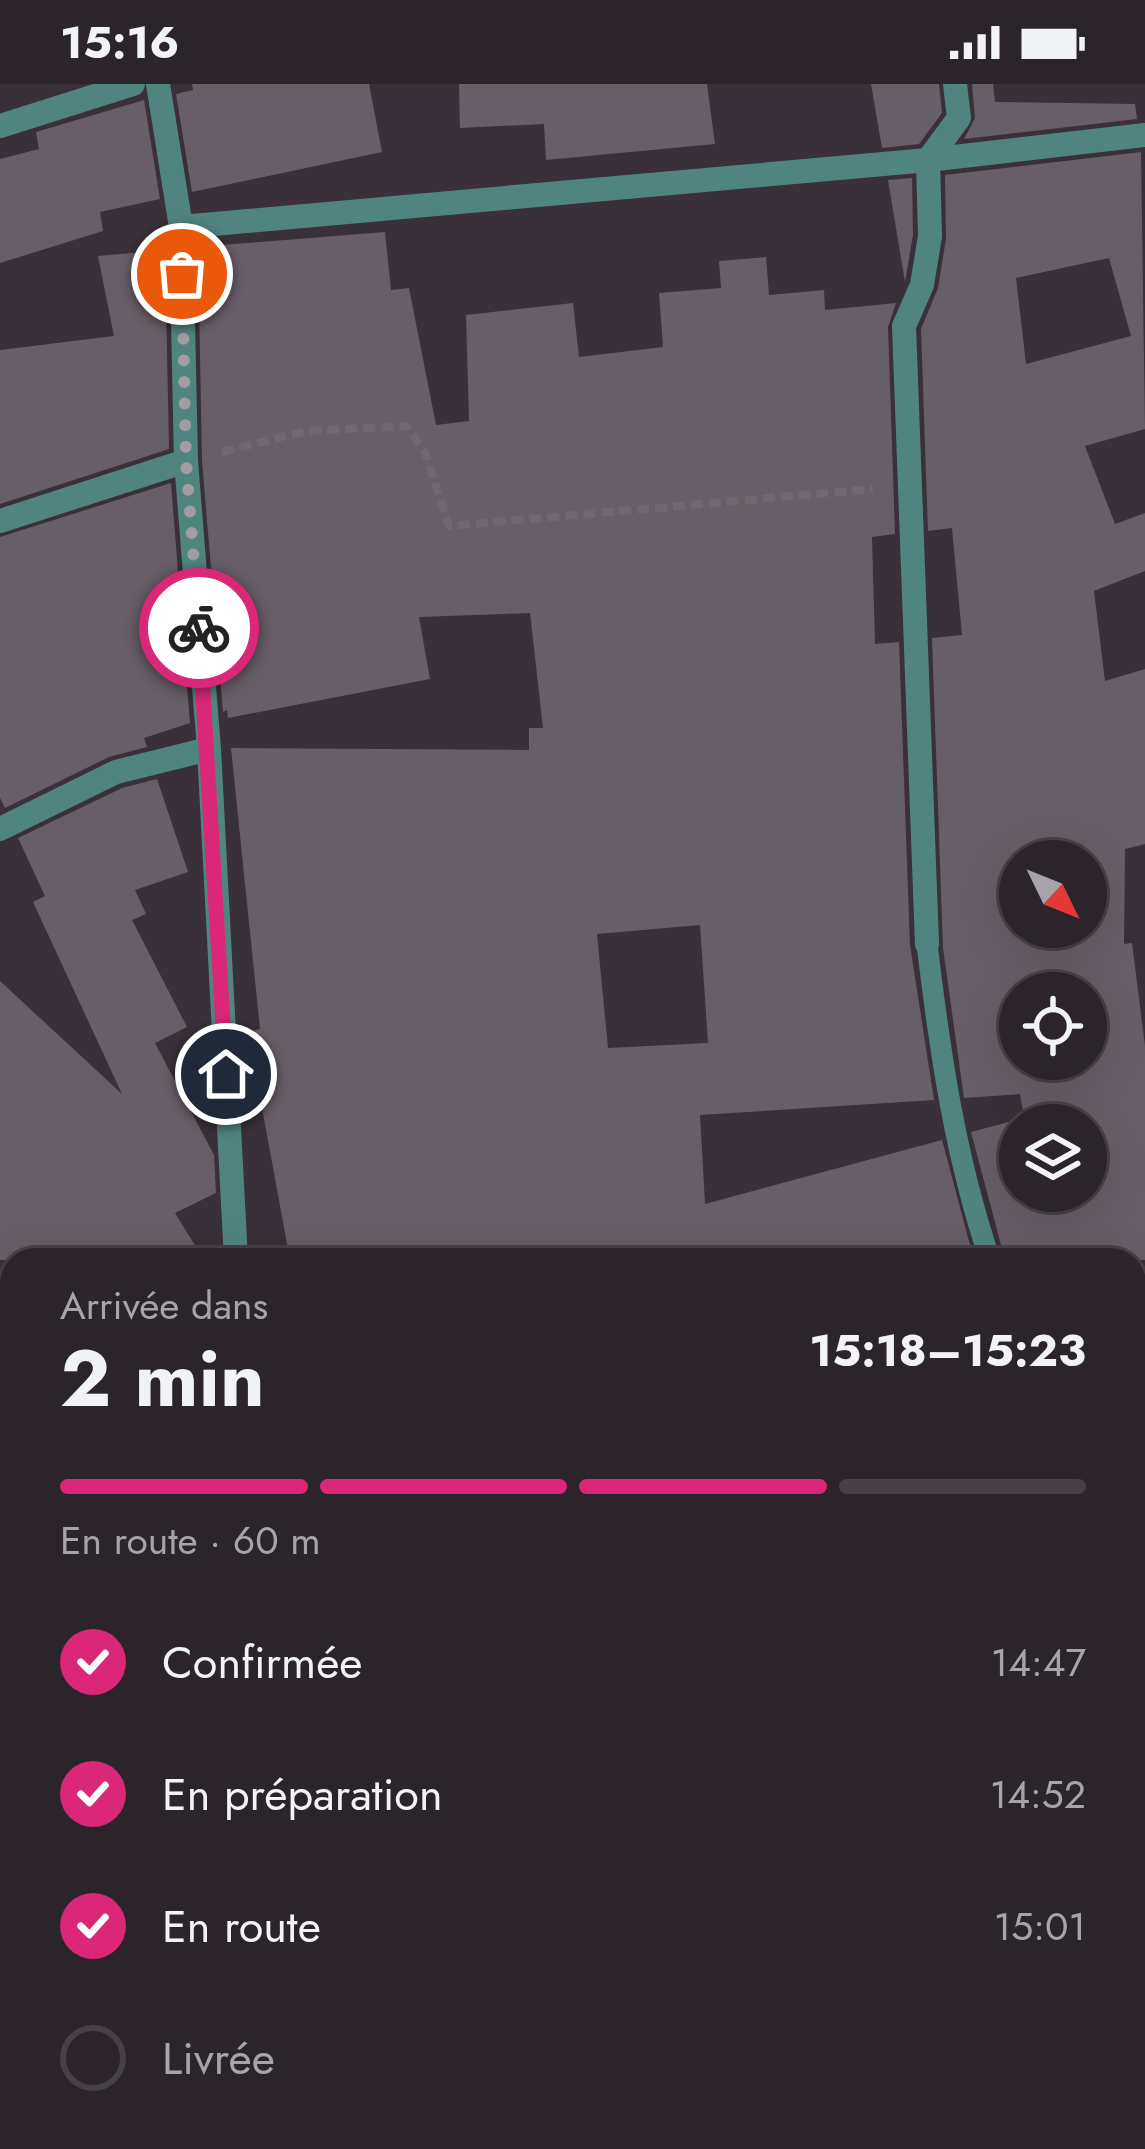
<!DOCTYPE html>
<html lang="fr">
<meta charset="utf-8">
<style>
:root{--surface:#2b242b;--page:#332c33;--text:#f1f3f6;--muted:#a6a4a9;--line:#474147;--accent:#db2777}
body{margin:0;font-family:Jost,sans-serif;background:var(--page);color:var(--text);height:100vh;display:flex;flex-direction:column;font-size:45px;white-space:nowrap}
*{box-sizing:border-box;margin:0}
p{font-size:39px;color:var(--muted)}
.icon{flex:none;width:66px;height:66px;fill:none;stroke:currentColor;stroke-width:2;stroke-linecap:round;stroke-linejoin:round}
.map{position:relative;flex:1;overflow:hidden}
.panel{position:absolute;left:0px;top:1164px;width:1146px;height:903px;display:flex;flex-direction:column;background:var(--surface);border-radius:36px 36px 0 0;box-shadow:0 12px 48px #0002,0 0 0 3px var(--line)}
.panel>*{flex:none}
.needle{width:78px;rotate:133deg}
.fabs{position:absolute;left:999px;top:756px;display:grid;gap:24px}
.fabs a{display:grid;place-items:center;width:108px;height:108px;border-radius:50%;background:var(--surface);box-shadow:0 12px 48px #0002,0 0 0 3px var(--line);font-size:60px}
.pin{position:absolute;display:grid;place-items:center;width:102px;height:102px;color:#fff;margin:-51px;border:6px solid #fff;border-radius:50%;box-shadow:0 3px 12px #0007}
.courier{position:absolute;display:grid;place-items:center;width:120px;height:120px;margin:-60px;border:9px solid #db2777;border-radius:50%;background:#fff;color:#222;box-shadow:0 3px 15px #0007}
.headline em{font-style:normal;font-weight:700}
.headline div{display:flex;flex-direction:column-reverse}
.headline{display:flex;align-items:center;justify-content:space-between;height:204px;padding:0 60px}
h1{font-size:78px;font-weight:700;line-height:90px}
.bar{display:grid;grid-template-columns:repeat(4,1fr);gap:18px 12px;align-content:center;height:144px;padding:0 60px}
.bar i{height:15px;border-radius:9px;background:var(--line)}
.bar .selected{background:var(--accent)}
.bar p{grid-column:span 4}
ol{padding:0 60px;list-style:none}
li{display:flex;align-items:center;gap:36px;height:132px}
li p{margin-inline-start:auto}
li .icon{padding:12px;border-radius:50%;background:var(--accent);color:#fff;stroke-width:4}
li:last-child{color:var(--muted)}
li i{width:66px;height:66px;border:6px solid var(--line);border-radius:50%}
.status{display:flex;justify-content:space-between;align-items:center;height:84px;padding:0 60px;background:var(--surface);direction:ltr}
.status svg{height:33px;fill:currentColor}
.map>svg:first-child{display:block}
.building{fill:#685e68;fill-rule:evenodd}
.lines{fill:none;stroke-linecap:round;stroke-linejoin:round}
.path{stroke:#706870;stroke-width:8;stroke-dasharray:12 6;stroke-linecap:butt}
.service{stroke:#50857f;stroke-width:21}
.minor{stroke:#50857f;stroke-width:24}
.done{stroke:#a39ca3;stroke-width:12;stroke-dasharray:0 21.6}
.route{stroke:#db2777;stroke-width:15}
</style>
<div class="status"><b>15:16</b><svg viewBox="0 0 49 12"><path d="M0 12V9h3v3zM5 12V6h3v6zM10 12V3h3v9zM15 12V0h3v12zM26 1h20v11H26zM47 4h2v5h-2z"/></svg></div>
<div class="map">
<svg width="1145" height="2065" viewBox="0 0 1145 2065">
<rect width="100%" height="100%" fill="#393039"/>
<path class="building" d="M192,0H369L382,68L192,108L176,10L193,6Z
M459,0H707L715,60L546,76L544,40L460,44Z
M871,0H939L942,29L919,60L882,64Z
M972,0H993L995,18L1135,20L1137,35L964,55L975,34Z
M144,16L160,115L100,128L103,147L0,179V75L39,65L36,48Z
M1141,68L1145,345L1085,362L1115,440L1145,429V487L1094,507L1105,597L1145,585V760L1125,765L1124,860L1132,859L1145,962V1176H1005L971,1048L1024,1034L1020,1010L964,1014L943,864L932,554L962,551L952,444L928,447L921,245L938,204L946,155L945,91ZM1109,174L1131,252L1026,280L1016,194ZM1020,777H1086V843H1020ZM1020,909H1086V975H1020ZM1020,1041H1086V1107H1020Z
M912,94L913,151L905,198L888,96Z
M385,148L391,206L409,204L436,341L469,337L466,231L573,219L579,273L663,263L659,209L721,204L719,177L766,173L769,211L824,206L825,226L896,219L888,243L895,450L872,453L875,560L899,558L910,861L934,1016L700,1031L705,1120L942,1056L974,1176H290L248,948L260,945L231,664L529,666V644H543L530,529L419,533L430,595L228,634L227,626L223,628L202,376L198,163ZM700,841L708,959L608,964L597,850Z
M165,166L169,365L0,420V266L114,252L98,172Z
M171,399L190,639L144,654L147,663L109,673L5,724L0,714V453Z
M157,695L188,788L135,806L146,830L132,836L187,943L155,959L214,1071L216,1109L175,1129L204,1176H0V897L122,1010L33,818L45,812L18,754L122,704Z"/>
<g class="lines">
<path class="path" d="M222,368L306,347L407,342L425,368L449,442L873,405
M0,1216L12,1232
M70,2065L98,2055"/>
<path class="service" d="M927,860C940,969 955,1072 990,1176"/>
<path class="minor" d="M158,0L181,143L186,377L209,665L236,1176
M0,42L133,0
M181,143L928,76L1145,51
M0,437L186,377
M0,745L116,688L209,665
M927,860L904,242L922,201L930,152L928,76L959,34L955,0
M0,1385L12,1384
M1134,1420L1145,1419
M346,2055L348,2065
M930,2055L932,2065
M502,2065L597,2055"/>
</g>
<g class="lines">
<path class="done" d="M182,190L186,377L199,544"/>
<path class="route" d="M199,544L226,990"/>
</g>
</svg>
<div class="fabs">
<a><svg class="needle" viewBox="-14 -14 28 28"><path d="M0-13l5 13h-10z" fill="#e53935"/><path d="M0 13l5-13h-10z" fill="#a6a4a9"/></svg></a>
<a><svg class="icon" aria-label="locate" viewBox="0 0 24 24"><circle cx="12" cy="12" r="6"/><path d="M12 2v4M12 18v4M2 12h4M18 12h4"/></svg></a>
<a><svg class="icon" aria-label="layers" viewBox="0 0 24 24"><path d="M12 4l9 5-9 5-9-5zM3 14l9 5 9-5"/></svg></a>
</div>
<div class="pin" style="left:182px;top:190px;background:#ea580c"><svg class="icon" aria-label="bag" viewBox="0 0 24 24"><path d="M5 8h14l-1 12H6zM9 8a3 3 0 0 1 6 0"/></svg></div>
<div class="pin" style="left:226px;top:990px;background:#1f2937"><svg class="icon" aria-label="home" viewBox="0 0 24 24"><path d="M3 11l9-7 9 7M6 9v11h12V9"/></svg></div>
<div class="courier" style="left:199px;top:544px"><svg class="icon" aria-label="bike" viewBox="0 0 24 24"><circle cx="6" cy="16" r="4"/><circle cx="18" cy="16" r="4"/><path d="M6 16l4-8h5l3 8M10 8l3 8H6M13 5h3"/></svg></div>
<section class="panel">
<div class="headline"><div><h1>2 min</h1><p>Arrivée dans</p></div><em>15:18–15:23</em></div>
<div class="bar"><i class="selected"></i><i class="selected"></i><i class="selected"></i><i></i><p>En route · 60 m</p></div>
<ol>
<li><svg class="icon" aria-label="check" viewBox="0 0 24 24"><path d="M5 12l5 5 9-10"/></svg>Confirmée<p>14:47</p></li>
<li><svg class="icon" aria-label="check" viewBox="0 0 24 24"><path d="M5 12l5 5 9-10"/></svg>En préparation<p>14:52</p></li>
<li><svg class="icon" aria-label="check" viewBox="0 0 24 24"><path d="M5 12l5 5 9-10"/></svg>En route<p>15:01</p></li>
<li><i></i>Livrée</li>
</ol>
</section>
</div>
